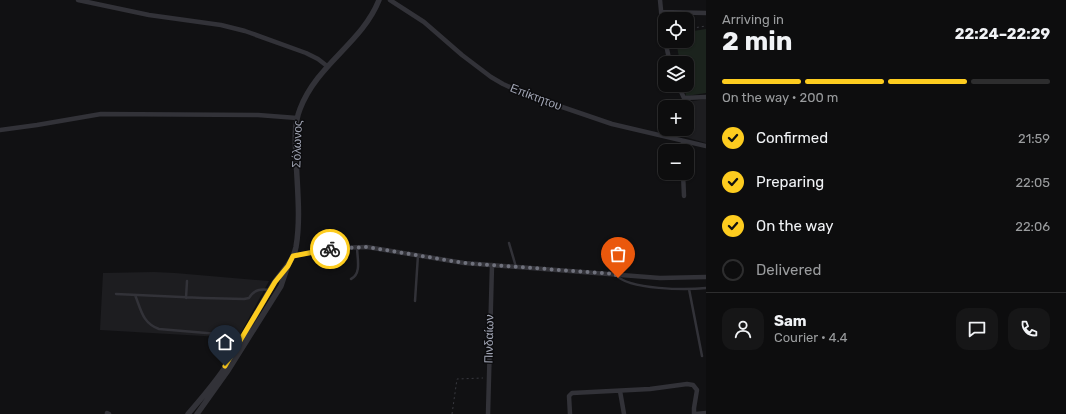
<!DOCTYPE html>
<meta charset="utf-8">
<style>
:root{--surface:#0d0d0e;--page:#161617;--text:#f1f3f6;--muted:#9a9c9e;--line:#2d2d2e;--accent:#fdcc1f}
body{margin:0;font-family:Rubik,sans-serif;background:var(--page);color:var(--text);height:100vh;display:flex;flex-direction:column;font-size:15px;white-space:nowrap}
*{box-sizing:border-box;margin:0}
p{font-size:13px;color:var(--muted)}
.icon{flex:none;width:22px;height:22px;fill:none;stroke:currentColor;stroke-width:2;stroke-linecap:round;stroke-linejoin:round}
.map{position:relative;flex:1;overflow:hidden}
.drawer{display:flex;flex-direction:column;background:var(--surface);width:360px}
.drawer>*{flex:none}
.buttons{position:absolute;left:658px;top:12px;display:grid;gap:8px}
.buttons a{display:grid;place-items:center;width:36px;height:36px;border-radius:8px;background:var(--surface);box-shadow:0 1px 3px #0004,0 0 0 1px var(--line);font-size:20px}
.pin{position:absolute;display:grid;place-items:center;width:34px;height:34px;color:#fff;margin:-41px -17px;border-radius:50% 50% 50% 0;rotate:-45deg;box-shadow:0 0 4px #0007}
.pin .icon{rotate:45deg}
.courier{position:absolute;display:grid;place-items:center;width:40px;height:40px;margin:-20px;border:3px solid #fdcc1f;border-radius:50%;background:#fff;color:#222;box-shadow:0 1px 5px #0007}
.headline em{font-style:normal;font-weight:700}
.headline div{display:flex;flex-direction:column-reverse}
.headline{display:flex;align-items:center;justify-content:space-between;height:68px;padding:0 16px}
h1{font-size:26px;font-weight:700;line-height:30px}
.bar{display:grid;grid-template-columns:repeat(4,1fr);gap:6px 4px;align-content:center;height:48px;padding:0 16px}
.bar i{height:5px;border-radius:3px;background:var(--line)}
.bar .selected{background:var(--accent)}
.bar p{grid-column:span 4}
.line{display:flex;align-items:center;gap:10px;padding:0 16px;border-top:1px solid var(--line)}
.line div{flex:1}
.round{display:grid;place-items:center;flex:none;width:42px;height:42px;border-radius:12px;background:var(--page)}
ol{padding:0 16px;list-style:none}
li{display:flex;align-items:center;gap:12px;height:44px}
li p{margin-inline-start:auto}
li .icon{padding:4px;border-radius:50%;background:var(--accent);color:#111;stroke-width:4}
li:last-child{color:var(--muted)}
li i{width:22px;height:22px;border:2px solid var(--line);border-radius:50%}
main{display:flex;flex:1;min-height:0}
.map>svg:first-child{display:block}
.built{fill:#1d1d20}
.green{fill:#1b231d}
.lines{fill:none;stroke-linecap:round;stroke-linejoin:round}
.path{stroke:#38393f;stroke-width:1;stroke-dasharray:2 3;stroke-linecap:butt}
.service{stroke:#323238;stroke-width:2.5}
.minor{stroke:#323238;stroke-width:4.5}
.tertiary{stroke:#323238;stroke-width:5.5}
.done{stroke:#6f717c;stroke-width:4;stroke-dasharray:0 7.2}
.route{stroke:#fdcc1f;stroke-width:5}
.labels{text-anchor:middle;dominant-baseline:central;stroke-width:3;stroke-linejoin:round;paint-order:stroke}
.street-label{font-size:12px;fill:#a1a5b4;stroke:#0c0c0e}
</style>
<main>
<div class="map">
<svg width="706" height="414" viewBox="0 0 706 414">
<rect width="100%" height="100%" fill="#111113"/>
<path class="built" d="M706,99V143L685,137L684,129H687V107H681V103Z
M154,272L175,273L269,281L238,338L100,330L103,273Z"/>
<path class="green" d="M706,29V93L686,96L684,85H687V63H680L676,41H687V32Z"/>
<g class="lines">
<path class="path" d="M687,29L706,26
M452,414L457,379L483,378"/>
<path class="service" d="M509,243L516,267
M616,275C629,290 687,290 706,288
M351,279C362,274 357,257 357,247
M689,289L702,356
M116,294L203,298L244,299L249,298C254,289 261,289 270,290
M135,295C141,309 142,323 159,329L242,336
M186,298L187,281
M415,301L418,255"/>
<path class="minor" d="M78,0L149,15L221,25L245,31L306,53L318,59L327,66
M390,0L424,22L462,55L491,77L503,84L527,95L612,124L706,146
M660,0L663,31L670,63
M661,12L706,13
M678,85L684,98L706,97
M0,130L37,125L101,114L258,115L297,118
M683,141V151
M683,173L684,196
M293,256L335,248L367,247L464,263L660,278L706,277
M620,391L624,414
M107,413L109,414
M488,414L492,265
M570,414L569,396L572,393L650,389L687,384L693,385L697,390L694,408V414
M696,414L706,413"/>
<path class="tertiary" d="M188,414C201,399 213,385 224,369C242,341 257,311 274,283C282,271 293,262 296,247C301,218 297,186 296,157C295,141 294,124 300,109C317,64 362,43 379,0
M197,414L227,372L281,286L287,268"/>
</g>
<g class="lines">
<path class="done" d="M330,249L367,247L464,263L615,274L618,278"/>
<path class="route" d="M225,366L275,282L288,266L293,256L330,249"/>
</g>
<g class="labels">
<g class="street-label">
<text transform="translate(536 97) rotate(21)">Επίκτητου</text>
<text transform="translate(297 144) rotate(-88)">Σόλωνος</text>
<text transform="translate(489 339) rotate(-89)">Πινδαίων</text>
</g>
</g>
</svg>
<div class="buttons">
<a><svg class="icon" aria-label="locate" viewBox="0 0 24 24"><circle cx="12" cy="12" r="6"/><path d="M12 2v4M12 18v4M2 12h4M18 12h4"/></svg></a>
<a><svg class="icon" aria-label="layers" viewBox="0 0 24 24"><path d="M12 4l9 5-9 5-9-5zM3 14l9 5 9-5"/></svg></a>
<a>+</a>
<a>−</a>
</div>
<div class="pin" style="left:618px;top:278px;background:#ea580c"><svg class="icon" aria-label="bag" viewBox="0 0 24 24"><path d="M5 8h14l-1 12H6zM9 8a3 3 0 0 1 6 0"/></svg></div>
<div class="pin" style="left:225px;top:366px;background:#1f2937"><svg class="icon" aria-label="home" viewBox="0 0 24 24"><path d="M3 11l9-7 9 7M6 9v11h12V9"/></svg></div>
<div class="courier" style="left:330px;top:249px"><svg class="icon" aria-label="bike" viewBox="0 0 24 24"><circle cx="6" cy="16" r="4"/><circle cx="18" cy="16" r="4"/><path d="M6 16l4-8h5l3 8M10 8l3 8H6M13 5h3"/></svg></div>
</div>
<section class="drawer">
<div class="headline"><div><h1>2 min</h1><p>Arriving in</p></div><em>22:24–22:29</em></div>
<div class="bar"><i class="selected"></i><i class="selected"></i><i class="selected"></i><i></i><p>On the way · 200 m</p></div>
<ol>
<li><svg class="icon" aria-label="check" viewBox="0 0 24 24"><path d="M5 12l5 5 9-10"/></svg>Confirmed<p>21:59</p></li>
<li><svg class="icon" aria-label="check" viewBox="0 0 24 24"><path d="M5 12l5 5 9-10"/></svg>Preparing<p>22:05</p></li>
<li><svg class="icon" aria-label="check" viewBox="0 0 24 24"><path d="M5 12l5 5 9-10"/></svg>On the way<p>22:06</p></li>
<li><i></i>Delivered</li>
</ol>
<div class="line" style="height:72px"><a class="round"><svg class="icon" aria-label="person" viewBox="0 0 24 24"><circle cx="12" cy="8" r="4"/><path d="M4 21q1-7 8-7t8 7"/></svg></a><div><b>Sam</b><p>Courier · 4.4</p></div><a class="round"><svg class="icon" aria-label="chat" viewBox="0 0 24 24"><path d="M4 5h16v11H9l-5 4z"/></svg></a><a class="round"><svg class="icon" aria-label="phone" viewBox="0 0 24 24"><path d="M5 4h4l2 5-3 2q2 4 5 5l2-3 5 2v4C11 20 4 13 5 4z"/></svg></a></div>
</section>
</main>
